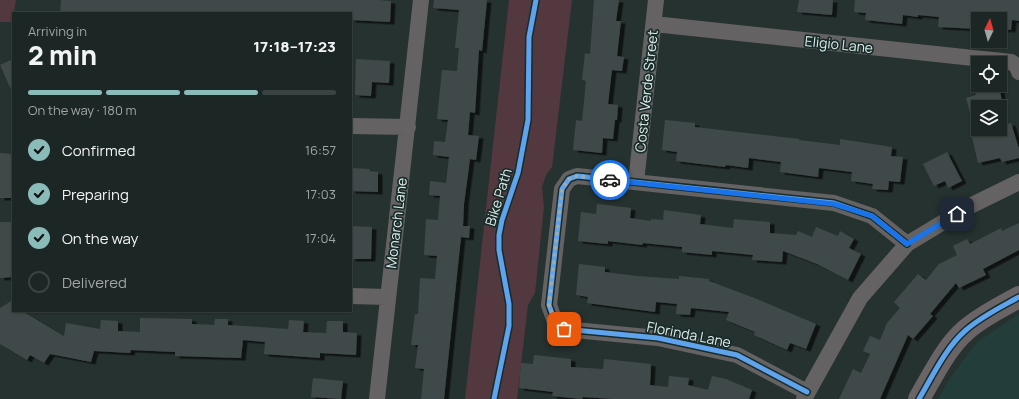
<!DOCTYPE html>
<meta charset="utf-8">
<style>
:root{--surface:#1c2624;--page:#293231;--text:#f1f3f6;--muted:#a0a5a6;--line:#3a4341;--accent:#8bbbb9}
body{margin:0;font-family:Manrope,sans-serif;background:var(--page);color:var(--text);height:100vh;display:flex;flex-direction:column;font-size:15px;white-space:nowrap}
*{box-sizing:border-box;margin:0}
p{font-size:13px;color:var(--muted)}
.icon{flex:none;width:22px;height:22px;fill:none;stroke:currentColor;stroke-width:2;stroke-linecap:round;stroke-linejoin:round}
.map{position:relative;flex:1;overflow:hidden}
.sheet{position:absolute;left:12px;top:12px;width:340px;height:300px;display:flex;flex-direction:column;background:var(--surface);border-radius:0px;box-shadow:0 1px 3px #0004,0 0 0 1px var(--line)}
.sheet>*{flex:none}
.needle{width:26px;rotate:5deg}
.controls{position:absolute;left:971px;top:12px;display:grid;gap:8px}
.controls a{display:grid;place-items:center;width:36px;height:36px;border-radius:0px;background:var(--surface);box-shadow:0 1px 3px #0004,0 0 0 1px var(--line);font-size:20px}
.pin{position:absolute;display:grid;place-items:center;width:34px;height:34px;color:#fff;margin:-17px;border-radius:8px;box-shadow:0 2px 6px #0006}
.courier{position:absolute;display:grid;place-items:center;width:40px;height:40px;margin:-20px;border:3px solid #1a73e8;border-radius:50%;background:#fff;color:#222;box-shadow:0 1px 5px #0007}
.summary em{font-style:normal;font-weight:800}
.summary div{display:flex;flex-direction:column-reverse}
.summary{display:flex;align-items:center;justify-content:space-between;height:68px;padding:0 16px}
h1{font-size:26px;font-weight:800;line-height:30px}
.bar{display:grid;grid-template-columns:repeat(4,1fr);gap:6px 4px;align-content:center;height:48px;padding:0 16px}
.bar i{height:5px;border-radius:3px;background:var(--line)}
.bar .selected{background:var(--accent)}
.bar p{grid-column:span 4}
ol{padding:0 16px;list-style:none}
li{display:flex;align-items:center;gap:12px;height:44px}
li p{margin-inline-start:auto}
li .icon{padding:4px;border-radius:50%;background:var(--accent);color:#111;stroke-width:4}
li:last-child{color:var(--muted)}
li i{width:22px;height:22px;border:2px solid var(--line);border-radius:50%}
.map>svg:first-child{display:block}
.built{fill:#233d3b}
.green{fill:#54383f}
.building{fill:#404948;filter:url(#shadow)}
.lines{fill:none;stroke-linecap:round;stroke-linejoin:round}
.street{stroke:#656263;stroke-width:16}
.secondary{stroke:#6a6466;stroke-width:22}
.cycleway-casing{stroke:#182c2a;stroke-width:8}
.cycleway{stroke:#60a3ed;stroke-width:5}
.done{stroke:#9fabaa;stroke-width:4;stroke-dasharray:0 7.2}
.route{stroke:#1a73e8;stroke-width:5}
.labels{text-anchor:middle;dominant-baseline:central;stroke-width:3.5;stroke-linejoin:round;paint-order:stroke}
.street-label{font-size:14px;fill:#e0eceb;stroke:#182c2a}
</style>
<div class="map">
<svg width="1019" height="399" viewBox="0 0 1019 399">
<defs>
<filter id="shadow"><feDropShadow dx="4.5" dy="2.5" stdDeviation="0" flood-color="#0009"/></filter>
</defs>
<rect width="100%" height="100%" fill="#263230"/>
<path class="built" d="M1019,314V399H938L951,377L977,342Z"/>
<path class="green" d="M0,0H16L12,22H0Z
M509,0H572L552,167L546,175L542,187L544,207L535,293L528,305L517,399H465Z"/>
<path class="building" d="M61,0H378L391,1L390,22L351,20V13H60Z
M434,0H487L482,51L479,50L475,113L470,112L468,135L479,136L476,160L470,159L464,204L463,226H470L469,238L461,237L444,399H421L424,369L415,368L418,345H411L415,314H418L420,278L435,279L437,256L424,255L426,219L438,220L440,196L429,195L430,181L446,183L449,157L433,155L434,141L445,142L448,120L437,119L442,70L457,71L459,48H455L459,10L433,8Z
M594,0H619L616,21H621L617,56L624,57L622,71L612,70L608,104L618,105L617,120H615L613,139L603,138L602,153L573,150L576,120L582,121L586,81L582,80L585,53L590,54Z
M799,0H833L832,15L797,12Z
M855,0H1019V21L1012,20L1011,30L1000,29V19H978V29L938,27L939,17L918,15V17L903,15L902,24L865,20L866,13L854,12Z
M13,59V94L0,65Z
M356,59L390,61L389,83L372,82L371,96L355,95Z
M973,85H988L989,88L999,85L1003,107H978V129H1000V126L1011,123L1019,149V158L1002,162L1000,158L978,163L971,133L975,132L966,98L976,95Z
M665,120L695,123V127L799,139V140L840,145V139L892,147L891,156L903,157L900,182L889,181L888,190L872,189L873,184L851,181L852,172L819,168L818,177L780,172L781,162L749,158L748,168L726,165L725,167L676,161L677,152L662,150Z
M947,152L962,181L948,188L945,181L934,186L923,164Z
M0,153L13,154V198H0Z
M351,168L370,169L369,171L378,172V192L351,191Z
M597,204L631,208L630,218L651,221V219L663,220L664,210L701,215L700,224L733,228L734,219L770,222V233L796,235L798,231L812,237L816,227L838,236L840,231L854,239L849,248L861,254L848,280L817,264L783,251L782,262L752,260L753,255L712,251V255L682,252V247L643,243L642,245L608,241V244L578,241L581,212L596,214Z
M0,222H13V277L0,278Z
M1019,223V250L983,269L986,275L959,288L956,283L930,314L933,316L913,339L908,335L880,399H839L853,369L861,373L870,354L863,351L870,336L880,340L887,323L900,308L894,302L918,274L926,280L939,264L957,255L953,246L967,239L970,244L1001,228L1002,231Z
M351,226L372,227L371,259H351Z
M579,264L605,267V272L637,276L679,279V276L709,279V281L757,299L816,324L806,349L790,343L787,350L754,335L755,332L726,320L729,312L691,308L690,315L676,314L677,304L656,302L655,312L587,303L588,297L576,295Z
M13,300V311H22L64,336L66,323L100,329L101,320L118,321V331L140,332V318L192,319V324L214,325L215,319H228V325L288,329L289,320L304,321L303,332L326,333L327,321H343V332L357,333L356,355L320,353V358L264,354L265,342L243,340L241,358L175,356V352L131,350L130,353L94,351L91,362L50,354L44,363L30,355L27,360L0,344V308Z
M534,355L571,359V367L603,369L604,359L651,364L650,385L668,387L669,376L689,378L688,385L708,390L712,376L726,379L752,390L749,399H614L583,397L582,399L552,396L553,392L519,388L521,363L533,364Z
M313,378L343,381L341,399L311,397Z"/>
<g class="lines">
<path class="street" d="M654,24L1011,62L1017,66L1019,72
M351,126L408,127
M636,182L656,0
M351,296L387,297
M807,392L737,355L658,338L564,329L554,319L549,305L562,189L569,179L577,176L834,203L872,216L907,244
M377,399L421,0
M804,399L860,298L907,244L970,206L1019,182"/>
<path class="secondary" d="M919,399C932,377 946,347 966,330C982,316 1001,307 1019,297"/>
<defs>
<path id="cycleway" d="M807,392L737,355L658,338L564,329L554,319L549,305L562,189L569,179L577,176L834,203L872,216L907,244
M494,399L509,326V304L499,250V235L502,220L518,173L528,120L529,37L536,0
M919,399C932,377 946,347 966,330C982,316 1001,307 1019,297"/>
</defs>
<use href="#cycleway" class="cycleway-casing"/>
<use href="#cycleway" class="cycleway"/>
</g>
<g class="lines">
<path class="done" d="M564,329L554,319L549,305L562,189L569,179L577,176L610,180"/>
<path class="route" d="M610,180L834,204L872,216L907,244L957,214"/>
</g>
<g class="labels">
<g class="street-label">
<text transform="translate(839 44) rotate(6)">Eligio Lane</text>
<text transform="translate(646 91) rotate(-84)">Costa Verde Street</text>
<text transform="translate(498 197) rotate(-73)">Bike Path</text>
<text transform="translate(396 223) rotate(-83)">Monarch Lane</text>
<text transform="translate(689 334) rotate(11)">Florinda Lane</text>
</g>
</g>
</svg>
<div class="controls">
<a><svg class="needle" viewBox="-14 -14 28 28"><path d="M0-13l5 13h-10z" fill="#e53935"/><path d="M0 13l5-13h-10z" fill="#a0a5a6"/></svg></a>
<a><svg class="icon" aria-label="locate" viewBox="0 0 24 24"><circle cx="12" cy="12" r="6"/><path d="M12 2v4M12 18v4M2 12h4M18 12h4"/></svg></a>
<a><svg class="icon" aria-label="layers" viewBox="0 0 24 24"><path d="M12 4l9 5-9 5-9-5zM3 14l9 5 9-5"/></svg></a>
</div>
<div class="pin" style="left:564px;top:329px;background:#ea580c"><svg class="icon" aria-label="bag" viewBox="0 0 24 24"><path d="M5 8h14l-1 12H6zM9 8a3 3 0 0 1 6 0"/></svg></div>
<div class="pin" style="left:957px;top:214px;background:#1f2937"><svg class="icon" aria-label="home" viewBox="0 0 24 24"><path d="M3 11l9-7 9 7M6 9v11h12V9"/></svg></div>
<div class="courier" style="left:610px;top:180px"><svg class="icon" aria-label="car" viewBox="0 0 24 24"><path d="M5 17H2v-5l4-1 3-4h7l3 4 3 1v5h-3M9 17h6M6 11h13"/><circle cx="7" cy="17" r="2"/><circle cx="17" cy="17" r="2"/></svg></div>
<section class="sheet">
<div class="summary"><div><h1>2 min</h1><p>Arriving in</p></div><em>17:18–17:23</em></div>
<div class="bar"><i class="selected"></i><i class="selected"></i><i class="selected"></i><i></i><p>On the way · 180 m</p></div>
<ol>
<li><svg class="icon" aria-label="check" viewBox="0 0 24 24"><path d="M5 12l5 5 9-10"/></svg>Confirmed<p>16:57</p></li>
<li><svg class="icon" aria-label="check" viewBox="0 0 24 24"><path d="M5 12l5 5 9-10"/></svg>Preparing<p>17:03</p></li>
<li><svg class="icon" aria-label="check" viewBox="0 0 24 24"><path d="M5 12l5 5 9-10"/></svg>On the way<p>17:04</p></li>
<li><i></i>Delivered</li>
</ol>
</section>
</div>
